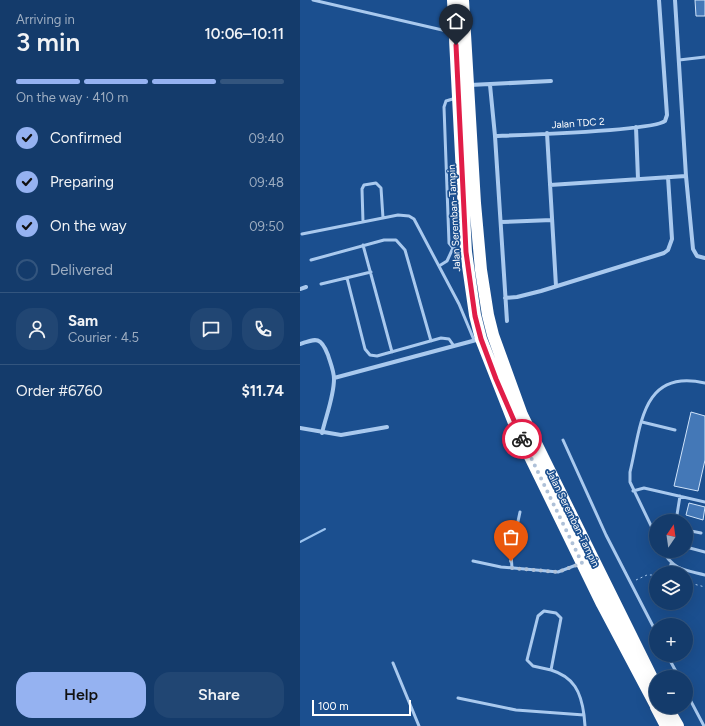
<!DOCTYPE html>
<meta charset="utf-8">
<style>
:root{--surface:#143b6b;--page:#214673;--text:#f1f3f6;--muted:#9dadc1;--line:#33557e;--accent:#95b2f1}
body{margin:0;font-family:Figtree,sans-serif;background:var(--page);color:var(--text);height:100vh;display:flex;flex-direction:column;font-size:15px;white-space:nowrap}
*{box-sizing:border-box;margin:0}
p{font-size:13px;color:var(--muted)}
.icon{flex:none;width:22px;height:22px;fill:none;stroke:currentColor;stroke-width:2;stroke-linecap:round;stroke-linejoin:round}
.map{position:relative;flex:1;overflow:hidden}
.panel{display:flex;flex-direction:column;background:var(--surface);width:300px}
.panel>*{flex:none}
.needle{width:26px;rotate:13deg}
.controls{position:absolute;left:349px;top:514px;display:grid;gap:8px}
.controls a{display:grid;place-items:center;width:44px;height:44px;border-radius:50%;background:var(--surface);box-shadow:0 4px 16px #0002,0 0 0 1px var(--line);font-size:20px}
.scale{position:absolute;left:12px;bottom:10px;width:99px;box-sizing:border-box;padding-left:4px;border:2px solid #fff;border-top:0;font-size:11px;line-height:14px;white-space:nowrap;color:#fff;-webkit-text-stroke:3px #1b4f8f;paint-order:stroke}
.pin{position:absolute;display:grid;place-items:center;width:34px;height:34px;color:#fff;margin:-41px -17px;border-radius:50% 50% 50% 0;rotate:-45deg;box-shadow:0 0 4px #0007}
.pin .icon{rotate:45deg}
.courier{position:absolute;display:grid;place-items:center;width:40px;height:40px;margin:-20px;border:3px solid #e11d48;border-radius:50%;background:#fff;color:#222;box-shadow:0 1px 5px #0007}
.overview em{font-style:normal;font-weight:600}
.overview div{display:flex;flex-direction:column-reverse}
.overview{display:flex;align-items:center;justify-content:space-between;height:68px;padding:0 16px}
h1{font-size:26px;font-weight:600;line-height:30px}
.bar{display:grid;grid-template-columns:repeat(4,1fr);gap:6px 4px;align-content:center;height:48px;padding:0 16px}
.bar i{height:5px;border-radius:3px;background:var(--line)}
.bar .current{background:var(--accent)}
.bar p{grid-column:span 4}
.line{display:flex;align-items:center;gap:10px;padding:0 16px;border-top:1px solid var(--line)}
.line div{flex:1}
.round{display:grid;place-items:center;flex:none;width:42px;height:42px;border-radius:16px;background:var(--page)}
ol{padding:0 16px;list-style:none}
li{display:flex;align-items:center;gap:12px;height:44px}
li p{margin-inline-start:auto}
li .icon{padding:4px;border-radius:50%;background:var(--accent);color:#111;stroke-width:4}
li:last-child{color:var(--muted)}
li i{width:22px;height:22px;border:2px solid var(--line);border-radius:50%}
.cta{display:flex;gap:8px;margin-top:auto;padding:8px 16px}
.cta a{flex:1;height:46px;border-radius:16px;background:var(--accent);color:#111;font-size:16px;font-weight:600;line-height:46px;text-align:center}
.cta a+a{background:var(--page);color:var(--text)}
main{display:flex;flex:1;min-height:0}
.map>svg:first-child{display:block}
.lines{fill:none;stroke-linecap:round;stroke-linejoin:round}
.stream{stroke:#9cc4f0;stroke-width:2}
.building{fill:#4478b7;stroke:#cfe3fa}
.path{stroke:#a9c9ee;stroke-width:1;stroke-dasharray:2 3;stroke-linecap:butt}
.lane{stroke:#a9c9ee;stroke-width:3}
.street{stroke:#a9c9ee;stroke-width:4}
.highway{stroke:#fff;stroke-width:12}
.done{stroke:#afc1d8;stroke-width:4;stroke-dasharray:0 7.2}
.route{stroke:#e11d48;stroke-width:5}
.labels{text-anchor:middle;dominant-baseline:central;stroke-width:3.5;stroke-linejoin:round;paint-order:stroke}
.street-label{font-size:10px;fill:#fff;stroke:#1b4f8f}
</style>
<main>
<section class="panel">
<div class="overview"><div><h1>3 min</h1><p>Arriving in</p></div><em>10:06–10:11</em></div>
<div class="bar"><i class="current"></i><i class="current"></i><i class="current"></i><i></i><p>On the way · 410 m</p></div>
<ol>
<li><svg class="icon" aria-label="check" viewBox="0 0 24 24"><path d="M5 12l5 5 9-10"/></svg>Confirmed<p>09:40</p></li>
<li><svg class="icon" aria-label="check" viewBox="0 0 24 24"><path d="M5 12l5 5 9-10"/></svg>Preparing<p>09:48</p></li>
<li><svg class="icon" aria-label="check" viewBox="0 0 24 24"><path d="M5 12l5 5 9-10"/></svg>On the way<p>09:50</p></li>
<li><i></i>Delivered</li>
</ol>
<div class="line" style="height:72px"><a class="round"><svg class="icon" aria-label="person" viewBox="0 0 24 24"><circle cx="12" cy="8" r="4"/><path d="M4 21q1-7 8-7t8 7"/></svg></a><div><b>Sam</b><p>Courier · 4.5</p></div><a class="round"><svg class="icon" aria-label="chat" viewBox="0 0 24 24"><path d="M4 5h16v11H9l-5 4z"/></svg></a><a class="round"><svg class="icon" aria-label="phone" viewBox="0 0 24 24"><path d="M5 4h4l2 5-3 2q2 4 5 5l2-3 5 2v4C11 20 4 13 5 4z"/></svg></a></div>
<div class="line" style="height:52px"><div>Order #6760</div><b>$11.74</b></div>
<div class="cta"><a>Help</a><a>Share</a></div>
</section>
<div class="map">
<svg width="405" height="726" viewBox="0 0 405 726">
<rect width="100%" height="100%" fill="#1b4f8f"/>
<g class="lines">
<path class="stream" d="M0,542L25,529"/>
</g>
<path class="building" d="M395,0H405V16H396Z
M391,412L405,416V460L398,491L374,486Z
M389,503L405,507L403,520L386,515Z"/>
<g class="lines">
<path class="path" d="M336,580L347,575H356
M386,582L405,587"/>
<path class="lane" d="M13,0L151,32
M379,60L405,57
M156,98L146,101L144,107L149,243L153,248L163,252
M63,222L62,189L64,185L76,183L81,188L83,218
M2,234L98,215L109,216L114,219L159,304L174,340
M63,245L92,352
M11,260L84,240H96L105,250L131,341
M139,266L147,261L153,248
M47,278L65,349L70,355L77,356L141,338L149,339L154,346
M21,284L71,272
M342,422L375,430
M263,440L306,535L356,632
M333,491L344,488L405,502
M376,521L380,496
M386,530L401,533
M356,536L330,482V472C341,427 341,368 405,383
M386,547L405,552
M363,551C373,570 386,570 405,575
M365,554L372,551
M173,561L201,567L258,572L279,564
M212,568L211,554L220,512
M369,573L371,564
M367,655L379,677
M93,663L119,726
M251,670L233,666L227,660L238,616L244,611L256,613L261,618L251,670C274,677 281,692 284,715
M386,692L404,726
M158,698L216,710L284,715L285,726"/>
<path class="street" d="M375,0L386,176L393,249L397,256L405,258
M170,85L251,81
M190,85L195,136L207,321
M336,127L338,179
M247,133L256,286
M195,136C221,135 352,131 365,121L367,115L359,0
M250,185L386,176
M201,222L252,220
M0,289L6,287
M205,298L217,297L241,291L364,253L368,250L372,239L368,177
M0,344C17,338 21,337 28,355C30,362 34,371 34,379C34,396 26,416 22,433
M34,378L180,339
M0,428L41,435L87,427"/>
<path class="highway" d="M153,0L166,252L175,315L181,339L216,428L302,604L356,706
M163,0L175,203L181,270L188,315L193,335L222,415L356,686
M356,707L366,726
M367,707L378,726"/>
</g>
<g class="lines">
<path class="done" d="M211,561L212,568L258,572L282,563L222,439"/>
<path class="route" d="M156,45L166,252L175,316L181,339L196,379L222,439"/>
</g>
<g class="labels">
<g class="street-label">
<text transform="translate(278 123) rotate(-4)">Jalan TDC 2</text>
<text transform="translate(154 218) rotate(-93)">Jalan Seremban-Tampin</text>
<text transform="translate(273 518) rotate(64)">Jalan Seremban-Tampin</text>
</g>
</g>
</svg>
<div class="controls">
<a><svg class="needle" viewBox="-14 -14 28 28"><path d="M0-13l5 13h-10z" fill="#e53935"/><path d="M0 13l5-13h-10z" fill="#9dadc1"/></svg></a>
<a><svg class="icon" aria-label="layers" viewBox="0 0 24 24"><path d="M12 4l9 5-9 5-9-5zM3 14l9 5 9-5"/></svg></a>
<a>+</a>
<a>−</a>
</div>
<div class="scale">100 m</div>
<div class="pin" style="left:211px;top:561px;background:#ea580c"><svg class="icon" aria-label="bag" viewBox="0 0 24 24"><path d="M5 8h14l-1 12H6zM9 8a3 3 0 0 1 6 0"/></svg></div>
<div class="pin" style="left:156px;top:45px;background:#1f2937"><svg class="icon" aria-label="home" viewBox="0 0 24 24"><path d="M3 11l9-7 9 7M6 9v11h12V9"/></svg></div>
<div class="courier" style="left:222px;top:439px"><svg class="icon" aria-label="bike" viewBox="0 0 24 24"><circle cx="6" cy="16" r="4"/><circle cx="18" cy="16" r="4"/><path d="M6 16l4-8h5l3 8M10 8l3 8H6M13 5h3"/></svg></div>
</div>
</main>
